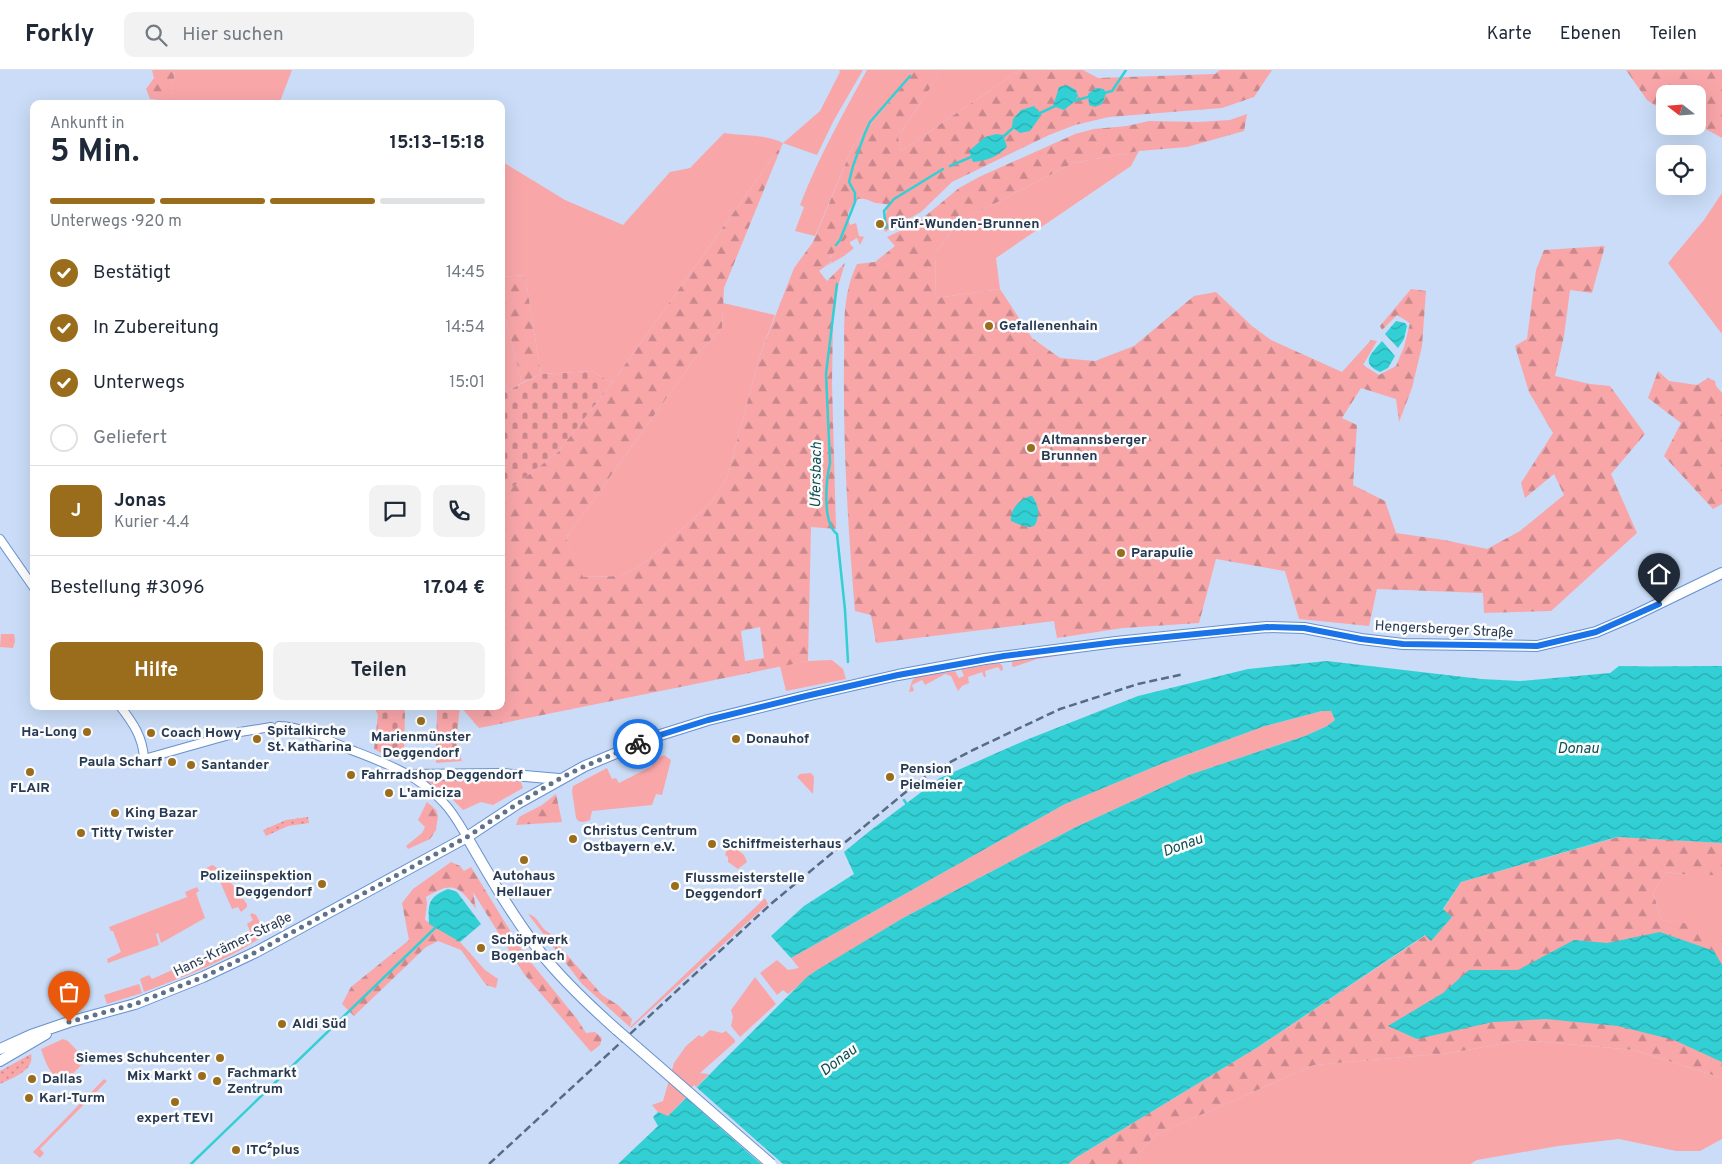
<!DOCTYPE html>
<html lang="de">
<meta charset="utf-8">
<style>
:root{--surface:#fff;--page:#f2f2f3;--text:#1f2937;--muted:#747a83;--line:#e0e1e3;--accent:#996d1c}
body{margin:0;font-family:Overpass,sans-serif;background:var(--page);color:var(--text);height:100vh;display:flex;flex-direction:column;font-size:19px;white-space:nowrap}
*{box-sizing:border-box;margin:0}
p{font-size:16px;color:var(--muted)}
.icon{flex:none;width:28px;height:28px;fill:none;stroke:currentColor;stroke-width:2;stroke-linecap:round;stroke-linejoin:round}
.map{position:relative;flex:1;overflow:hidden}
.panel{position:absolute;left:30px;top:30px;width:475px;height:610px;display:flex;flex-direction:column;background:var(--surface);border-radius:10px;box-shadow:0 5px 20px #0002}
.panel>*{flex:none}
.needle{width:32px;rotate:287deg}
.tools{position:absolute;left:1656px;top:15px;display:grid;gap:10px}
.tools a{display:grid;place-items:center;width:50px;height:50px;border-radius:10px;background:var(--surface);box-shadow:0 5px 20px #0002;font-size:25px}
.pin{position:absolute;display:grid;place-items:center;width:42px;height:42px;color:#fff;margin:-51px -21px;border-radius:50% 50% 50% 0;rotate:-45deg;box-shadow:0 0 5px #0007}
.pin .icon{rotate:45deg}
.courier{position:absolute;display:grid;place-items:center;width:50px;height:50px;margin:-25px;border:4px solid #1a73e8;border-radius:50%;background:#fff;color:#222;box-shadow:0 1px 6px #0007}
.headline em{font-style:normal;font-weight:700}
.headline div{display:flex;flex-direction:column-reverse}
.headline{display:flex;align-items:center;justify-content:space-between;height:85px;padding:0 20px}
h1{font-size:32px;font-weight:700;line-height:38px}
.bar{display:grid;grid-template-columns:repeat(4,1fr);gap:8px 5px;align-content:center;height:60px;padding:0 20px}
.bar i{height:6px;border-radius:4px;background:var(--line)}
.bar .active{background:var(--accent)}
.bar p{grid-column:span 4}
.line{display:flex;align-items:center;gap:12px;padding:0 20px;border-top:1px solid var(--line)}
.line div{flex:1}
.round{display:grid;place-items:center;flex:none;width:52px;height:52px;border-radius:10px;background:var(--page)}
ol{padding:0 20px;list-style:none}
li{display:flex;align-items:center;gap:15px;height:55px}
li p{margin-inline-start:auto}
li .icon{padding:5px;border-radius:50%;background:var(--accent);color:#fff;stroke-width:4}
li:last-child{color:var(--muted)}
li i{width:28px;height:28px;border:2px solid var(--line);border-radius:50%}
.cta{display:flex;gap:10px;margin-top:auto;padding:10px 20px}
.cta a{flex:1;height:58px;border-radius:10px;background:var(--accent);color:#fff;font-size:20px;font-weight:700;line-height:58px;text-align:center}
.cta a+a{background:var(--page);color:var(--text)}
header{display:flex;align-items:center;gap:30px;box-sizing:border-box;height:70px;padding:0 25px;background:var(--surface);border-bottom:1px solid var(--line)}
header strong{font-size:24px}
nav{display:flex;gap:28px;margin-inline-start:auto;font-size:18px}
.search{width:350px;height:45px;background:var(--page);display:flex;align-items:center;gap:12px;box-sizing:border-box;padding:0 18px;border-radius:10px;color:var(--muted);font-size:19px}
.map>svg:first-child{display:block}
.green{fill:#f9a6a9}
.forest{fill:url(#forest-firs);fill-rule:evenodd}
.cemetery{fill:url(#cemetery-stones)}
.garden{fill:url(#garden-dots)}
.water{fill:url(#water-waves)}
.pier{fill:#cadcf7}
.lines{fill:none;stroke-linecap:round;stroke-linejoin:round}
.stream{stroke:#32d0d4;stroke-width:2.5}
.minor-casing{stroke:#6791cf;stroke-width:10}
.major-casing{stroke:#6791cf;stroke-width:12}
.minor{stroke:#fff;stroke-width:8}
.major{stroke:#fff;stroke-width:10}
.rail{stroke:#586b85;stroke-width:2.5;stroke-dasharray:8 4;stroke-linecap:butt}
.major-bridge-casing{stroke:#6791cf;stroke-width:12;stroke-linecap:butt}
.major-bridge{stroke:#fff;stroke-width:10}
.done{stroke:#5f728c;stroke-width:5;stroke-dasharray:0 9}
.route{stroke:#1a73e8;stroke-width:6}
.poi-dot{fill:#996d1c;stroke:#fcfcfc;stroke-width:2}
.labels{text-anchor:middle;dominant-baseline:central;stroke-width:5;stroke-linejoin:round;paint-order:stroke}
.poi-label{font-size:14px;font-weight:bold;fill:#263953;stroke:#fcfcfc;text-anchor:start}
.street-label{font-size:14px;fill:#263953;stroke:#fcfcfc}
.water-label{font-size:15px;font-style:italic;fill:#0f5052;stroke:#fcfcfc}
</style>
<header>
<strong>Forkly</strong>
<div class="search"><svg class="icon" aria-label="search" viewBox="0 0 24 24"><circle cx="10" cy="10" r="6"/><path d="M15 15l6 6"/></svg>Hier suchen</div>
<nav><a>Karte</a><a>Ebenen</a><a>Teilen</a></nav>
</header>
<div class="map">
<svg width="1722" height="1094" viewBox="0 0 1722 1094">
<defs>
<pattern id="forest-firs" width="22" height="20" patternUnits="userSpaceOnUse" patternTransform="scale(1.25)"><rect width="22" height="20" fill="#f9a6a9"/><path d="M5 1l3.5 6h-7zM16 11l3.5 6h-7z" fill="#c9888c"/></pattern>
<pattern id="cemetery-stones" width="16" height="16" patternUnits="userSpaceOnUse" patternTransform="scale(1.25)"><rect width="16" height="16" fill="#f9a6a9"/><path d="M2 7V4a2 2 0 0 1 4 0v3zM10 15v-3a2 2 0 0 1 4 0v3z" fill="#c9888c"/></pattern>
<pattern id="garden-dots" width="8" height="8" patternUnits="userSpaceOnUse" patternTransform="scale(1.25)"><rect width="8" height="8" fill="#f9a6a9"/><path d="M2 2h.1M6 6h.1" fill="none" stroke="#c9888c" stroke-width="1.8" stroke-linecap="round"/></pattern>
<pattern id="water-waves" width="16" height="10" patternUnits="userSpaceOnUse" patternTransform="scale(1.25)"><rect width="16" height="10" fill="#32d0d4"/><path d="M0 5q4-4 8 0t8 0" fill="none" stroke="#2aaaaf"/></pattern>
</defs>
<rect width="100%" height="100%" fill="#cadcf7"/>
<path class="green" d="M170,0H292L279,34H168L175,3Z
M839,0H863L834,50L817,85L783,73L612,313L592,301L541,304L525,205L501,207V91L565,130L623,155L670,102L690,98L724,63C744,66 765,64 783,73L820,41L840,2Z
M867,0H916L853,76L815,166L795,161L804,137L800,135C818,88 843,44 867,0Z
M942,0H1020L901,81L898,67Z
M1139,81L1131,96L996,188L1000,219L936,228L935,183L959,152L1073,93Z
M1722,123V264L1668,193L1704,150Z
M856,153L859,166L864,167L860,175L857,168L850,172V174L854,178L844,186L825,197L832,192L830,188L850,155Z
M723,233L775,245L760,285L727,408L712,432L643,494L621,506L582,507L566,468L701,280L722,258Z
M501,247L506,250L522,313L505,322L501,337Z
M1,564H14L15,571L13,578L0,577Z
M1071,583L1069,584L1037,589L1014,597L1012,596V591Z
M832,590L843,599L846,609L786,621L780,596L808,591Z
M999,593L1002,595L1003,600L1001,601L998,597L985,601L986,607H984L982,602L968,607L969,613L962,616L958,621L951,606L945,604L925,615L922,610L912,615L914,621L909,622L912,611L916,607L955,601L959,608L964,606L961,599Z
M1322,641H1331L1335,650L1327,656L1305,666L1189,705L1076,757L903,848L808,908L788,924L783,920L777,925L760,903L777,890L788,900L799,898L791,888L1065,734L1161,694L1265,656Z
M664,685L671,690L662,725L656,724L652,735L592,741L590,750C584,752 580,754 576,748L572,721L573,716L607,698L612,709L616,708L619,713L652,696L651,691Z
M811,703L814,707L813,724L797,707L800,704Z
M450,709L478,711L520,710L523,718L493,735L481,732L463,740L445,722L425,710Z
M729,773L744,785L747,792L738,799L728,792V787L725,785Z
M212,795C223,799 239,824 247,834V837L241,842L238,837L232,839L215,800L203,805L201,801Z
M1666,802L1690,805H1722V871L1698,856L1662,850L1653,823Z
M197,817L199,821L196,823L205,848L161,873L158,863L156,864L159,875L108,893L107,889L121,882L113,861H111L109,857L187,827L185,822Z
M765,828L768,834L631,958L630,957Z
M252,843L256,845L266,864C229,890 186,906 144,922L140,909L149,905L152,909L195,890L250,861L247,854L253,850L250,845Z
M755,907L776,934L740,967L731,956L733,947L731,940Z
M139,914L142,923L107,934L104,925Z
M710,960L722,963L726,961L735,970V972L700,1003L709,1004L667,1047L658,1042L652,1035L663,1031L674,993L686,976L699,965L702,967Z
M63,969L68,971L86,990L64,1013C51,1007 45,992 41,979Z
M1522,970L1634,980L1722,1008V1069L1700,1081H1676L1619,1069L1558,1076L1477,1090L1470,1094H1129L1155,1065L1314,995L1450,983Z
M104,1009L107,1011L40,1079L44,1083L40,1088L33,1082Z"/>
<path class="forest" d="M152,0H170L175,3L169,31L150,29L146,19L154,8Z
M916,0H942L898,67L901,81L1020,0H1083L1098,8L1215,4L1220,0H1272L1254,27L1222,38L1109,47L1075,55L1049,65L952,112L921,142L885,162L883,155L888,135C883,133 880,134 875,133C868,130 865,128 858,129C848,140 844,145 853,160L830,187L832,191L819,201L827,211L845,193L837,220L833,251L832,313L836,459L811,457L808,591L479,658L460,636H501V426L558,382L612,313L783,73L724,218L722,258L701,280L566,468L583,507L621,506L643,494L712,432L727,408L760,285L794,198L813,172L853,76ZM760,557L764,588L745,591L741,561Z
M1626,0H1722V68L1704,58L1693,56H1698V24H1665V42L1647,30Z
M1247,44L1244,61L1187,77L1139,81L1073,93L959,152L935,183L936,228L1000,219L1032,268L1060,288L1095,291L1134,276L1194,226L1216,222L1252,256L1271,270L1342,302L1371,270L1377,271L1363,295L1379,305L1396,296L1404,277L1410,253L1397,245L1382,260L1380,256L1411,219L1426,221L1422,276L1412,318L1399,352L1396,329L1361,318L1342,348L1357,355L1353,415L1385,431L1396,463L1444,470L1487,479L1520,461L1564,425L1554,404L1525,428L1521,413L1553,363L1529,322L1515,276L1527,269L1536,200L1544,180L1605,176L1592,223L1570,220L1564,266L1555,306L1590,314L1610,316L1645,364L1611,404L1637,463L1551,541L1484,543L1483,523L1377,519L1369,556L1299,549L1285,501L1216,489L1199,553L1123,558L1057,568L1054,551L876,573L871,545L855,541C848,459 843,377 844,294C845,258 841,228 857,194L875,192L895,176L887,167L917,153L959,118L979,107L1075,64L1094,59L1127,56L1149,51L1199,52L1230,50Z
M525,205L541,304L522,313L506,250L501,247V207Z
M1658,301L1669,311L1697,315L1708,308L1715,311L1716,316L1722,323V434L1713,439L1664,386L1681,353L1648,328Z
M556,724L562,752L516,755L519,747L542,735Z
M427,732L436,740L438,746L436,760L430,769L408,779L406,776L422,763L425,757L418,750Z
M1618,767L1722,773V805H1690L1666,802L1653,823L1662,850L1698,855L1722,871V1008L1634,980L1522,970L1450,983L1314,995L1155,1065L1129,1094H1068L1077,1087L1258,977L1426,865L1431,870L1452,847L1443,840L1461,812Z
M451,792L460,796L464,801L471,797L525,885L577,949L586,963L595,962L602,968L600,975L591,982L524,904L473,822L476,839C459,815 452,811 426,827L427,833L425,850L460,872L485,900L498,909L496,918L486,915L461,880L438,871L426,877L354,946L342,934L351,917L409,870L402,833L413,819Z
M528,844C537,846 539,854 545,860C552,866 552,862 556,872L602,925L618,935L632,949L630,957L582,914Z"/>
<path class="cemetery" d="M592,301L612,313L558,382L501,426V337L505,322L541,304Z
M377,636H402V638H405L404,690L385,685L374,679L378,645L375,639Z
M433,636H460L456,673L462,691L436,693L437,640L433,639Z"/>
<path class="garden" d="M308,747L309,753L288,756L266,766L263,760L286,750Z
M31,984C35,1001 12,1008 0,1014V1001Z"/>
<path class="water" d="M1067,15L1076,20L1078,26L1073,33L1064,40L1053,36L1059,17Z
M1096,18L1104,19L1106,24L1102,34L1095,37L1089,35L1088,24Z
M1034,36L1041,44L1040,47L1030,61L1020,63L1012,57L1013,49L1021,40Z
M996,64L1003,65L1007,77C997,87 986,91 973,92L969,81L985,67Z
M1396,251L1405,253L1407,256L1404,269L1398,278L1385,264Z
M1382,271L1395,286L1388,298L1380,302C1359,293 1372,283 1382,271Z
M1032,426C1039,435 1040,444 1035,455C1028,460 1019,454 1011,451C1009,440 1021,427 1032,426Z
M1327,591L1481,609L1520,611L1610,603L1619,596C1653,597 1687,596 1722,596V773L1617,767L1461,812L1443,839L1452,847L1431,871L1425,865L1258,977L1077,1087L1068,1094H618L658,1056L653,1047L658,1042L668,1046L807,907L817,900L903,848L1076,757L1189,705L1305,666L1327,656L1335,650L1331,641H1322L1265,656L1161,694L1065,734L791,888L771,866L804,836L854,804L844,782L871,760L940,708L1026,670L1138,626L1248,599Z
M448,819L457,822L481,854L460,872L429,854C428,834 428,827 448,819Z
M1660,862L1714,881L1722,895V992L1674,970L1618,956L1546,949L1493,952L1417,969L1388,956L1443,923L1469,900H1518L1574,870L1607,873Z"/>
<path class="pier" d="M694,1015L783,1094H761L684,1026Z"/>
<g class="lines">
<path class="stream" d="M1104,23L1112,21L1126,0
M1073,31L1092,26
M1038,44L1055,36
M1003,67L1015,56
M950,96L971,87
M886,158L884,141L894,129L943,99
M836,175L840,170L855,132V123L849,112L853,96L865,63L870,52L910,6
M837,214L826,304L830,393C826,410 822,453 837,464L845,540L848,592
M904,730L906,733
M191,1094L435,858"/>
<defs>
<path id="minor" d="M0,469L34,518
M120,636C133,653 143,667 144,689L240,662L271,657
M279,656C303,657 323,668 344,677C379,691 417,703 443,732C453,742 460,755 467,767"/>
<path id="major" d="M409,705L503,704L559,709
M467,767C490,807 513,847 541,883C564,912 590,936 617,960
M0,979L31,965L69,952L135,934L203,907L256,882L467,767L517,734L585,696L657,666L708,650L806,626L898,605L985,589L1116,572L1232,560L1267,557L1304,558L1361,569L1403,574L1537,576L1596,562L1631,547L1722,503
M0,991L46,964"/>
</defs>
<use href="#minor" class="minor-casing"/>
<use href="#major" class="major-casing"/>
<use href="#minor" class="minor"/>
<use href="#major" class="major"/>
<path class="rail" d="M489,1094L772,833L919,711L939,698L973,680L1060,639L1138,614L1184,604"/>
<defs>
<path id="major-bridge" d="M617,960L771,1094"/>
</defs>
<use href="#major-bridge" class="major-bridge-casing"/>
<use href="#major-bridge" class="major-bridge"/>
</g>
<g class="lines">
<path class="done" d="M69,952L135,934L203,907L256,882L467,767L517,734L559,709L585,696L638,674"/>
<path class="route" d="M638,674L657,666L708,650L806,626L898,605L1004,586L1116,572L1267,557L1304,558L1361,569L1403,574L1537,576L1596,562L1659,534"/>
</g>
<g class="poi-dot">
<circle cx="880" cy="154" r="5"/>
<circle cx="989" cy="256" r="5"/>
<circle cx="1031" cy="378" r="5"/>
<circle cx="1121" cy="483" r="5"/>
<circle cx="421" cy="651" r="5"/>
<circle cx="87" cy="662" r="5"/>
<circle cx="151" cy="663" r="5"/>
<circle cx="257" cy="669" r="5"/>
<circle cx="736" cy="669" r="5"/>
<circle cx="172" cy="692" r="5"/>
<circle cx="191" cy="695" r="5"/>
<circle cx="30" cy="702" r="5"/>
<circle cx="351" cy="705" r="5"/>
<circle cx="890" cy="707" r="5"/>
<circle cx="389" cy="723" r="5"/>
<circle cx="115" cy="743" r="5"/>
<circle cx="81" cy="763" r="5"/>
<circle cx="573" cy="769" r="5"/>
<circle cx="712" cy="774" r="5"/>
<circle cx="524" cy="790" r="5"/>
<circle cx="322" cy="814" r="5"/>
<circle cx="675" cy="816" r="5"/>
<circle cx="481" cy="878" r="5"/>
<circle cx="282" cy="954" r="5"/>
<circle cx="220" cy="988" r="5"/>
<circle cx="202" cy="1006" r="5"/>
<circle cx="32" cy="1009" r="5"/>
<circle cx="217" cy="1011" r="5"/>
<circle cx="29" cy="1028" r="5"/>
<circle cx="175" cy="1032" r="5"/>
<circle cx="236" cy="1080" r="5"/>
</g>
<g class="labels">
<g class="poi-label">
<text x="890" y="154">Fünf-Wunden-Brunnen</text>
<text x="999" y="256">Gefallenenhain</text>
<text x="1041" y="370">Altmannsberger<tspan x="1041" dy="16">Brunnen</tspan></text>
<text x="1131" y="483">Parapulie</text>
<text x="267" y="661">Spitalkirche<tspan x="267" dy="16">St. Katharina</tspan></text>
<text x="77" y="662" text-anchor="end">Ha-Long</text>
<text x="161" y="663">Coach Howy</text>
<text x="421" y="667" text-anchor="middle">Marienmünster<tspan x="421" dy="16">Deggendorf</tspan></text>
<text x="746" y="669">Donauhof</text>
<text x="162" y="692" text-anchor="end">Paula Scharf</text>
<text x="201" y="695">Santander</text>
<text x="900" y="699">Pension<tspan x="900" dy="16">Pielmeier</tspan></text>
<text x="361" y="705">Fahrradshop Deggendorf</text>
<text x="30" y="718" text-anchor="middle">FLAIR</text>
<text x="399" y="723">L'amiciza</text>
<text x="125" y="743">King Bazar</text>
<text x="583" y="761">Christus Centrum<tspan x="583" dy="16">Ostbayern e.V.</tspan></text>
<text x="91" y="763">Titty Twister</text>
<text x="722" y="774">Schiffmeisterhaus</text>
<text x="312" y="806" text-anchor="end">Polizeiinspektion<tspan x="312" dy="16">Deggendorf</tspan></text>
<text x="524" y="806" text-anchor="middle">Autohaus<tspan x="524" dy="16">Hellauer</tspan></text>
<text x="685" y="808">Flussmeisterstelle<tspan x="685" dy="16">Deggendorf</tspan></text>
<text x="491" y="870">Schöpfwerk<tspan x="491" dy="16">Bogenbach</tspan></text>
<text x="292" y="954">Aldi Süd</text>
<text x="210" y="988" text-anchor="end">Siemes Schuhcenter</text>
<text x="227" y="1003">Fachmarkt<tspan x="227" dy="16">Zentrum</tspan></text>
<text x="192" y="1006" text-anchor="end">Mix Markt</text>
<text x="42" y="1009">Dallas</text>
<text x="39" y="1028">Karl-Turm</text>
<text x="175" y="1048" text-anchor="middle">expert TEVI</text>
<text x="246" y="1080">ITC²plus</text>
</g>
<g class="street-label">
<text transform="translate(1444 560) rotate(3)">Hengersberger Straße</text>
<text transform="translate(233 875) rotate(-26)">Hans-Krämer-Straße</text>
</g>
<g class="water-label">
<text transform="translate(817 405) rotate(-89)">Ufersbach</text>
<text x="1578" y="679">Donau</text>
<text transform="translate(1183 776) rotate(-20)">Donau</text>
<text transform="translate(839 991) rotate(-37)">Donau</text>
</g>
</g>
</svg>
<div class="tools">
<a><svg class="needle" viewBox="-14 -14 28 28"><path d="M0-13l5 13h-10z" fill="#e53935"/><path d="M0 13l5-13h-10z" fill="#747a83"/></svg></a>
<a><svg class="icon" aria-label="locate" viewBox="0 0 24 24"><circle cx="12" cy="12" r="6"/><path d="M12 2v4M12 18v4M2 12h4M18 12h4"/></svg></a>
</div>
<div class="pin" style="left:69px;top:952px;background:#ea580c"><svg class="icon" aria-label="bag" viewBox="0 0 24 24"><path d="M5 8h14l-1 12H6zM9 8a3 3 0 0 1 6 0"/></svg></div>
<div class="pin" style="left:1659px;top:534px;background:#1f2937"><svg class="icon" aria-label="home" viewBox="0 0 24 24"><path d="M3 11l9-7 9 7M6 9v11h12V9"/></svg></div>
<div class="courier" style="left:638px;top:674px"><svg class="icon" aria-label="bike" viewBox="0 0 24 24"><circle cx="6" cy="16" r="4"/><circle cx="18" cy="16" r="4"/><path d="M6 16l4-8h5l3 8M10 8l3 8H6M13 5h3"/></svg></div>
<section class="panel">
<div class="headline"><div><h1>5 Min.</h1><p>Ankunft in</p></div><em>15:13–15:18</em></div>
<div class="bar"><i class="active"></i><i class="active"></i><i class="active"></i><i></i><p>Unterwegs · 920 m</p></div>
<ol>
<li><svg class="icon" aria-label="check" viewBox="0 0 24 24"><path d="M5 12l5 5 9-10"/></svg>Bestätigt<p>14:45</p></li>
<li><svg class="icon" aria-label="check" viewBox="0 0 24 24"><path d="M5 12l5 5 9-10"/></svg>In Zubereitung<p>14:54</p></li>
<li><svg class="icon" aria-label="check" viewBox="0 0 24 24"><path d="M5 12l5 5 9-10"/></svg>Unterwegs<p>15:01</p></li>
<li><i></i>Geliefert</li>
</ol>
<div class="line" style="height:90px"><b class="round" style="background:var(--accent);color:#fff">J</b><div><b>Jonas</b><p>Kurier · 4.4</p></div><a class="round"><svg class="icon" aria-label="chat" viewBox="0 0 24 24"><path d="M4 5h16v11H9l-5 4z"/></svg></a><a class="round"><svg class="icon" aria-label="phone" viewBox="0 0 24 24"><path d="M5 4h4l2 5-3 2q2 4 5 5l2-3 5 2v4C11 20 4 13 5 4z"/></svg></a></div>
<div class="line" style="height:65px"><div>Bestellung #3096</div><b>17.04 €</b></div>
<div class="cta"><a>Hilfe</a><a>Teilen</a></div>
</section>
</div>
